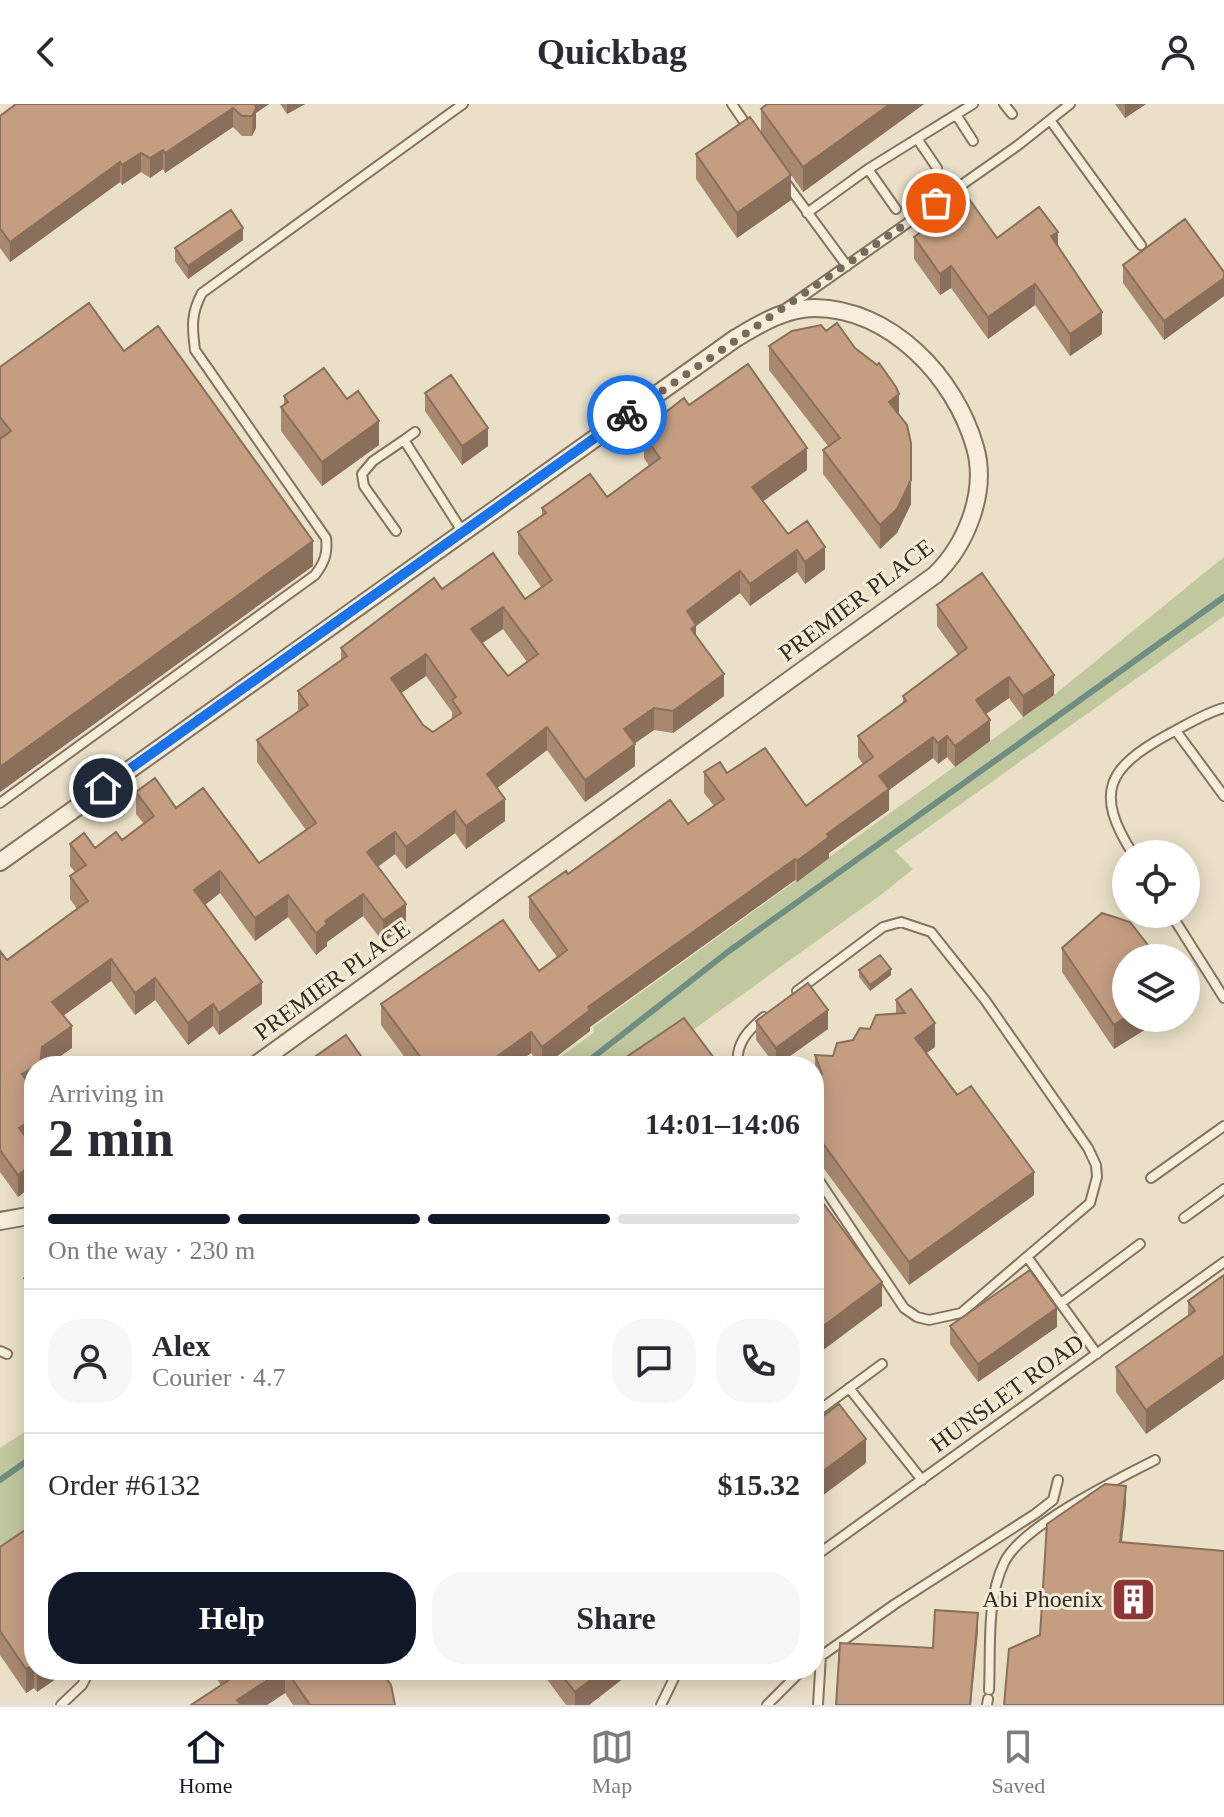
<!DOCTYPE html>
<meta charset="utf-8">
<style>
:root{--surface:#fff;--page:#f7f7f7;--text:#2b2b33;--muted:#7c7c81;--line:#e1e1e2;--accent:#111827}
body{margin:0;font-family:Georgia,serif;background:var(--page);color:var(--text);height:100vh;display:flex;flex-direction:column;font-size:30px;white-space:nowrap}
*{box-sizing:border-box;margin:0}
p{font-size:26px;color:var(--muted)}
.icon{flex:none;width:44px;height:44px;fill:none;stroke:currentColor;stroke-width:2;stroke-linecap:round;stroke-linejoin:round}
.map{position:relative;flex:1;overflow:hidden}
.side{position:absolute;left:24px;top:952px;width:800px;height:624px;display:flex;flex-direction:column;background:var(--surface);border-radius:32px;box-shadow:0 4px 20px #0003}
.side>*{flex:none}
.buttons{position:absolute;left:1112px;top:736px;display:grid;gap:16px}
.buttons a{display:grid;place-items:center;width:88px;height:88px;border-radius:50%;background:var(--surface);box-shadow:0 4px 20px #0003;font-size:40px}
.pin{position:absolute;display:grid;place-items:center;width:68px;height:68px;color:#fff;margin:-34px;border:4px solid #fff;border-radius:50%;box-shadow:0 2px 8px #0007}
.courier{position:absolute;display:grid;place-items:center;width:80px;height:80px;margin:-40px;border:6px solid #1a73e8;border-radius:50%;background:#fff;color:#222;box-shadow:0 2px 10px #0007}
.overview em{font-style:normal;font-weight:700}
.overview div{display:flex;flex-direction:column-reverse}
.overview{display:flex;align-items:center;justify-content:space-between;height:136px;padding:0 24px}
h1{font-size:52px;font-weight:700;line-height:60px}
.bar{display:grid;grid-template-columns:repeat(4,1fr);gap:12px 8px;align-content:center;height:96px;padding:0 24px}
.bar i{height:10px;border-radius:6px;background:var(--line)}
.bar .current{background:var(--accent)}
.bar p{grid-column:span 4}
.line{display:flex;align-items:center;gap:20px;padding:0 24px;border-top:2px solid var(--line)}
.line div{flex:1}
.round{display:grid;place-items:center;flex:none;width:84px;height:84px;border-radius:32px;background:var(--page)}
.action{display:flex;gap:16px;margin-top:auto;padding:16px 24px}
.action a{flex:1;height:92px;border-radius:32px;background:var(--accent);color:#fff;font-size:32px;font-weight:700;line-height:92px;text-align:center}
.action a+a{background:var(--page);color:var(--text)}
header{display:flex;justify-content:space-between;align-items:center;height:104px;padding:0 24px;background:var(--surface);font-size:36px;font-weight:700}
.dock{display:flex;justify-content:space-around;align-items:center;height:112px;border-top:2px solid var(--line);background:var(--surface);font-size:22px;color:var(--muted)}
.dock a{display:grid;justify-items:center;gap:4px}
.dock .current{color:var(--accent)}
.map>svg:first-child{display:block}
.green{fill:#c2c89d}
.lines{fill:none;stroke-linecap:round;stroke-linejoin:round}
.stream{stroke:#708d86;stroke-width:6}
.lane-casing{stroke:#85735f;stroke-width:12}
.street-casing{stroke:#85735f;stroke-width:20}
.lane{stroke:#f6eedb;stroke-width:8}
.street{stroke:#f6eedb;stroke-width:16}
.wall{fill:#a98870;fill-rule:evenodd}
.shaded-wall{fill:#8a6f5b}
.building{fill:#c59e82;stroke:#8a6f5b;stroke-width:2;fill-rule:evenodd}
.done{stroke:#766b5b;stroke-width:8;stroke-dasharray:0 14.4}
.route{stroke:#1a73e8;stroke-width:10}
.labels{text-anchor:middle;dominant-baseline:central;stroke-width:6;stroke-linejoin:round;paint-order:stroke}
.street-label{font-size:24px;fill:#372c21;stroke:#f2ebd7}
.poi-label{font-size:24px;fill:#372c21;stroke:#f2ebd7;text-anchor:end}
</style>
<header><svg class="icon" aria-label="back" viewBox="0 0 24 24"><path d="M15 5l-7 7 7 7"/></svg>Quickbag<svg class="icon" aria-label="person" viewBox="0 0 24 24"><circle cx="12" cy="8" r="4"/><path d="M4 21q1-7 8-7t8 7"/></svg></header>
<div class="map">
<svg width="1224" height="1601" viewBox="0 0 1224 1601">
<rect width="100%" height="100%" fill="#eae0c8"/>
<path class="green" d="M1224,453V512L895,747L913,765L882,790L643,962H548L594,928L593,923L1054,591Z
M34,1322V1429L0,1453V1344Z"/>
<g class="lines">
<path class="stream" d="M582,962L729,847L1224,493
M0,1376L34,1352"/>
<defs>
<path id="lane" d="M732,0L749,25
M1004,0L1012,10
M957,12L973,37
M1050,16L1141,141
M918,36L937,64
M868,65L896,105
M786,79L847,162
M807,109L868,65L973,0
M785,205L1017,42L1070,0
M404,336L415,328
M396,427L364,382L362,370L373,357L404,336L462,427
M1176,627L1224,692
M0,699L315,471C324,459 328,450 326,434L195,246C192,223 191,209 202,189L463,0
M1133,750C1094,689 1107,664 1167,631C1185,622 1204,609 1224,604
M1171,810L1224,894
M797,887L883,823L901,818L931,828L985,896L1088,1044L1096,1061L1097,1073L1090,1099L961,1209L929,1216L917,1213L904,1204L814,1069
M738,962C735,940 748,926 764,913
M1151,1074L1224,1022
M1184,1114L1224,1085
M1028,1154L1097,1250
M1061,1199L1140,1140
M0,1247L7,1250
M849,1284L922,1376
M814,1310L882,1260
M814,1453L1224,1158
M814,1557L895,1500L1035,1410L1053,1396L1058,1376
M989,1586C991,1546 986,1496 1004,1459C1021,1422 1118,1375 1155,1356
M61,1601L82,1581L90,1566
M661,1601L678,1566
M767,1601L802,1566
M818,1601L821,1551
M987,1601L988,1595"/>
<path id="street" d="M0,758L736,234C760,220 785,204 815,204C891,205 955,273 975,343C988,388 966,441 935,471L254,962
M0,1117L34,1111"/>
</defs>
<use href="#lane" class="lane-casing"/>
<use href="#street" class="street-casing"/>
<use href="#lane" class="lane"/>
<use href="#street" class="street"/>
</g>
<path class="wall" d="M16,0H269L256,9V24L252,32H242L233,23L165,69L163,65L150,74L141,68L122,81L120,78L10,158L0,144V12Z
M280,0H305L287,10Z
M924,0L803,88L791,71V96L737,134L696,75V50L761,29V5Z
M1115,0H1146L1125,14Z
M914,133L997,134L1058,142L1102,230L1070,252L1035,201L988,235L951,184L940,191L914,155Z
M243,136L188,175L175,157V144Z
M1123,161L1224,168V192L1164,236L1123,179Z
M769,242L899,312L911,400L897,429L880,445L823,370V346L828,342L769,266Z
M124,247L313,462L0,688V263Z
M425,289L488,342L462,361L425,307Z
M284,292L379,341L322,382L281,327V303L284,301Z
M689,301L807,366L763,397L788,430L825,465L805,480L797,468L750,502L740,489L696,522V533L724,592L673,629L654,626L635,639V662L585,698L547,646L497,684L505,717L466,745L455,729L406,765L395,750L378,763L406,822L383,838L363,812L327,838V842L316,851L288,813L255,837L220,789L205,801L262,900L219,931L213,922L188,941L155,896L135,911L111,877L63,912L72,944L46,962H34L30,1039L18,1093L0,1068V847L7,856L77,805L70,795V772L75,768L70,762V740L95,744L122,736L144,720L136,710V688L176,704L259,759L306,726L257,658V636L298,608V587L341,556V544L442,485L525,495L541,483L518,450V428L542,411V404L607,393L649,362L644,354V332L662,320V311ZM503,525L527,558L508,572L482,539ZM426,572L452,608V615L433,628L423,621L401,589Z
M937,501L1054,591L1023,613L1009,594L986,610L990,637L955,663L947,653L938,660L933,654L889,686V706L829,749V754L797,778L795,776L590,923V927L544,962H541L531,949L513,962H411L381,921V900L539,867L557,853L529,814V793L568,770L688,720L714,702L704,689V668L727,669L806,702L863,660L858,653V632L903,600V592L958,551L937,522Z
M1130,818L1114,945L1062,868V844Z
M859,866L891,871L870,887L859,873Z
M896,896L935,943L927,949L1034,1091L909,1181L814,1051L815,951L833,952L853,936L896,910Z
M756,917L828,925L776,962L756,936Z
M316,952L368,962H316Z
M34,1168V1211L24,1198V1174Z
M1224,1171L1146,1330L1116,1288V1263L1188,1212V1197Z
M950,1222L1057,1223L978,1278L950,1240Z
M0,1443L34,1566H61L60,1572L37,1588L34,1584L26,1589L0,1551Z
M210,1566H380L395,1601H293L285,1589L267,1601H191L221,1581Z
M540,1566H634L589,1601H566Z"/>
<path class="shaded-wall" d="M253,0H269L256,9V24L252,32Z
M287,0H305L287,10Z
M890,0H924L803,88V63Z
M1125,0H1146L1125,14Z
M233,4V23L165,69V49Z
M163,46V65L150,74V54Z
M141,49V68L122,81V61Z
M120,58V78L10,158V138Z
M791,71V96L737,134V109Z
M243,124V136L188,175V162Z
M1058,128V149L1051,132Z
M951,162V184L940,191V170Z
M1224,174V192L1164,236V217Z
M1035,180V201L988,235V213Z
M1102,208V230L1070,252V230Z
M899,290V315L889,298Z
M379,317V341L322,382V358Z
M488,324V342L462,361V342Z
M911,339V400L897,429L880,445V421Z
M807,344V366L752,405V383Z
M313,437V462L0,688V663Z
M825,443V465L805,480V458Z
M797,446V468L750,502V480Z
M740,467V489L696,522V543L687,507Z
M503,503V525L471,547V525Z
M426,550V572L391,596V574Z
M724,570V592L673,629V607Z
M1054,571V591L1023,613V592Z
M1009,573V594L976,617V596Z
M654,604V626L624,647V625Z
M990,616V637L955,663V642Z
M547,623V646L487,692V670Z
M947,632V653L938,660V639Z
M933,633V654L889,686V706L829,749V754L797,778V757L827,730L879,672Z
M635,640V662L585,698V676Z
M505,695V717L466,745V722Z
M455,707V729L406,765V743Z
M395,728V750L367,770V748Z
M795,755V776L590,923V927L544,962H542V943L588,903Z
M220,767V789L194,809V786Z
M363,790V812L327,838V842L316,851V829L325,817Z
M288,791V813L255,837V814Z
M406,800V822L383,838V816Z
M111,855V877L52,920V898Z
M891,865V871L870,887V881Z
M155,874V896L135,911V889Z
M262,878V900L219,931V909Z
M213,900V922L188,941V919Z
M828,906V925L776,962V944Z
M1126,913V914H1164L1114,945V921Z
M935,919V943L915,957V934Z
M72,922V944L46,962H36L42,943Z
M531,928V949L513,962H484Z
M34,963V985L22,992V970Z
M34,1014V1036L19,1046V1024Z
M34,1059V1081L18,1093V1071Z
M1034,1068V1091L909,1181V1158Z
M882,1178V1202L814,1253V1229Z
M1057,1204V1223L978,1278V1260Z
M1224,1251V1275L1146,1330V1306Z
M866,1335V1359L814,1398V1374Z
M1126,1382V1400L1120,1457V1438Z
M34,1490V1514L28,1493Z
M978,1509V1528L971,1601H970Z
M34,1560V1584L26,1589V1565Z
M37,1566H61L60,1572L37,1588Z
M283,1566H285V1589L267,1601H237V1596Z
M603,1566H634L589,1601H575V1588Z"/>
<path class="building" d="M16,0H255L256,5L252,12H242L233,4L165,49L163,46L150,54L141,49L122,61L120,58L10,138L0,124V12Z
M767,0H890L803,63L761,5Z
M750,13L791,71L737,109L696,50Z
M969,95L997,134L1039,103L1058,128L1051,132L1102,208L1070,230L1035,180L988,213L951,162L940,170L914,133Z
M231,106L243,124L188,162L175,144Z
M1185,115L1224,168V174L1164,217L1123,161Z
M89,199L124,247L158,222L313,437L0,663V335L11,327L0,313V263Z
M837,219L855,244L877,261L879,259L896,283L899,290L889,298L907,321L911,339V376L897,405L880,421L823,346L840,334L769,242L792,227L821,221L826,227Z
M748,260L807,344L752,383L788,430L807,417L825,443L805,458L797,446L750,480L740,467L687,507L696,521L691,525L724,570L673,607L654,604L624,625L635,640L585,676L547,623L487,670L505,695L466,722L455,707L406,743L395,728L367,748L406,800L383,816L363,790L325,817L327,820L316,829L288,791L255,814L220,767L194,786L262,878L219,909L213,900L188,919L155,874L135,889L111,855L52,898L72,922L42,943L40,960L34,962V963L22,970L34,987V1014L19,1024L34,1045V1059L18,1071L0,1046V847L7,856L88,797L70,772L86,761L70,740L84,729L95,744L116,728L122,736L154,712L136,688L155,674L176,704L203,684L259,759L275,748L316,719L257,636L308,601L298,587L347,552L341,544L434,474L442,485L493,449L525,495L552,476L518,428L546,409L542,404L590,370L607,393L660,354L644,332L665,317L662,311L684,294L689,301ZM503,503L538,550L508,572L471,525ZM426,550L456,593L452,596L461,609L433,628L423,621L391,574Z
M324,264L347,295L358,287L379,317L322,358L281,303L288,298L284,292Z
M451,271L488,324L462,342L425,289Z
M982,469L1054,571L1023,592L1009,573L976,596L990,616L955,642L947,632L938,639L933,633L879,672L889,685L827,730L829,733L797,757L795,755L588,903L590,906L542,943L531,928L484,962H427L381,900L503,816L539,867L567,846L529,793L566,767L568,770L670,696L688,720L724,695L704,668L720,658L727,669L765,644L806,702L873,653L858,632L906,597L903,592L967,544L937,501Z
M1102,809L1130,818L1158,854H1126V913L1114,921L1062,844Z
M880,851L891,865L870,881L859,866Z
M808,879L828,906L776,944L756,917Z
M911,885L935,919L915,934L957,991L971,982L1034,1068L909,1158L814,1027V976L822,970L815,951L833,952L837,939L853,936L860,924L870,925L876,911L905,909L896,896Z
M684,914L720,962H613Z
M346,931L368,962H324L316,952Z
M814,1087L882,1178L814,1229Z
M1030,1166L1057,1204L978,1260L950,1222Z
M34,1168V1188L24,1174Z
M1224,1171V1251L1146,1306L1116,1263L1195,1207L1188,1197Z
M839,1300L866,1335L814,1374V1319Z
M1105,1380L1126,1382L1120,1438L1224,1447V1601H1004L1009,1545L1040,1531L1047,1420Z
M34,1420V1490L28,1493L34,1502V1560L26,1565L0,1527V1443Z
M935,1506L978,1509L970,1601H836L840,1539L933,1544Z
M227,1566H283L237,1596L241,1601H191L232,1574Z
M286,1566H380L391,1581L395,1601H310Z
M558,1566H603L575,1588Z"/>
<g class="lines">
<path class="done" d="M627,311L936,99"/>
<path class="route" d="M103,684L627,311"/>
</g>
<defs>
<symbol id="building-square" viewBox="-11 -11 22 22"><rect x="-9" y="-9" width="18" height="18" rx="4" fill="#8e3535" stroke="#f2ebd7"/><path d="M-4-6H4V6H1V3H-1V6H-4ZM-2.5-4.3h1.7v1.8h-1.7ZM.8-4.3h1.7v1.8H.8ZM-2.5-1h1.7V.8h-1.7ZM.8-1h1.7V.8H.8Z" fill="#fff"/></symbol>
</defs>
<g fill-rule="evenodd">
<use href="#building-square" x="1108" y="1470" width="51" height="51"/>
</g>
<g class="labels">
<g class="street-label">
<text transform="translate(856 496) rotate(-37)">PREMIER PLACE</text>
<text transform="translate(332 876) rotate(-36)">PREMIER PLACE</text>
<text transform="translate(1007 1289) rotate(-36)">HUNSLET ROAD</text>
</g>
<g class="poi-label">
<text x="1103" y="1495">Abi Phoenix</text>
</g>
</g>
</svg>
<div class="buttons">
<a><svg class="icon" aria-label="locate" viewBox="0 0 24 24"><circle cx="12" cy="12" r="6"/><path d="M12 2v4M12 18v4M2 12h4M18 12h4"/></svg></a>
<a><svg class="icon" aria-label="layers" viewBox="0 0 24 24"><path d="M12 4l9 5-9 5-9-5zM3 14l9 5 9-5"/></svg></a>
</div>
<div class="pin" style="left:936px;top:99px;background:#ea580c"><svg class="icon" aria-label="bag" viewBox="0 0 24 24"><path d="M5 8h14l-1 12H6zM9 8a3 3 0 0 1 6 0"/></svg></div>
<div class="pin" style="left:103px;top:684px;background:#1f2937"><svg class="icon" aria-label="home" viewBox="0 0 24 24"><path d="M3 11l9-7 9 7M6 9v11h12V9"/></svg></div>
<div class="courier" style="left:627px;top:311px"><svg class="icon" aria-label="bike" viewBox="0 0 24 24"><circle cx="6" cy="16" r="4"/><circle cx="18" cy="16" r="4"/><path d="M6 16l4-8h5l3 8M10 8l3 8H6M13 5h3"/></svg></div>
<section class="side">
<div class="overview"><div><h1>2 min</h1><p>Arriving in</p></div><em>14:01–14:06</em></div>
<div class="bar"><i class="current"></i><i class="current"></i><i class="current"></i><i></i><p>On the way · 230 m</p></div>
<div class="line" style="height:144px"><a class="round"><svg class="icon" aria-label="person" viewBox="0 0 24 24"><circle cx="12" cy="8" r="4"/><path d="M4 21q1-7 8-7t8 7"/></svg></a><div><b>Alex</b><p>Courier · 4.7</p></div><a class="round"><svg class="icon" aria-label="chat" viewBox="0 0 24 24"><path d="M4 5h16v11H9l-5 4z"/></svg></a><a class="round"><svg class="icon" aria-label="phone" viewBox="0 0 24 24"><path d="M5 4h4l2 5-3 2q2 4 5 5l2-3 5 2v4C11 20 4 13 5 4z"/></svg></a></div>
<div class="line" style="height:104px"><div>Order #6132</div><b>$15.32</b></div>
<div class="action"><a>Help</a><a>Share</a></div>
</section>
</div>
<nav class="dock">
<a class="current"><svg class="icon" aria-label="home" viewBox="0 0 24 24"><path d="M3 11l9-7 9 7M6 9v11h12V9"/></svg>Home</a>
<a><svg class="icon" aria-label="map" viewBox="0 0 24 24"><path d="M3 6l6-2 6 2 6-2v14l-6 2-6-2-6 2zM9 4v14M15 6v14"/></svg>Map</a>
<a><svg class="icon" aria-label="saved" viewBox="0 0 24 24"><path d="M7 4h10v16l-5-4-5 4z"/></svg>Saved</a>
</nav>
